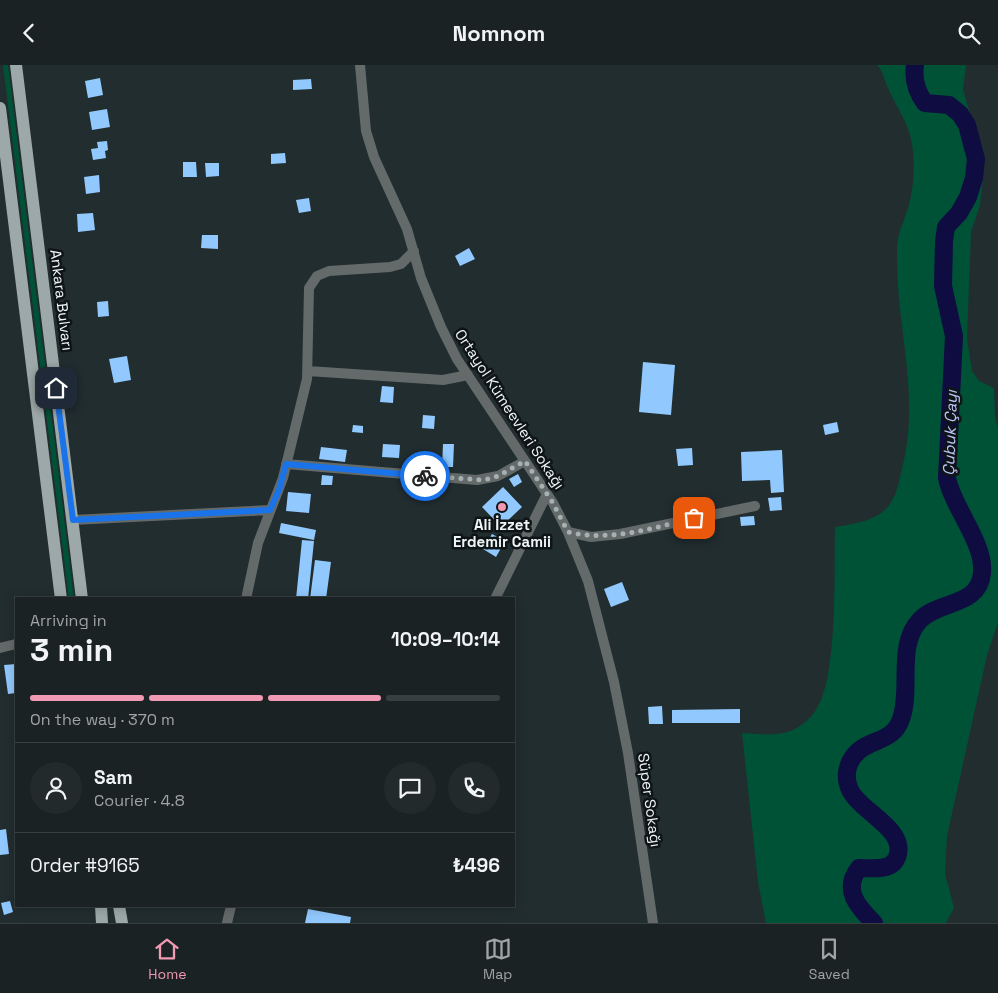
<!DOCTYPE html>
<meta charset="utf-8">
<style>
:root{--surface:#1a2224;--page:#232a2c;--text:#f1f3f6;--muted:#9fa4a6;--line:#383f41;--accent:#f19ab3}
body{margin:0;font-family:"Space Grotesk",sans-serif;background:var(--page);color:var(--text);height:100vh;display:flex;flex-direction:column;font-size:19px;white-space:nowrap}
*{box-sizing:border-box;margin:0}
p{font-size:16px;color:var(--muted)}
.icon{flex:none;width:28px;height:28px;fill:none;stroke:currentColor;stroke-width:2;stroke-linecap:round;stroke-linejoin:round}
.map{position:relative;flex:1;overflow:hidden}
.drawer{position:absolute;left:15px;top:532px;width:500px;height:310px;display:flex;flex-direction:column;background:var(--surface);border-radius:0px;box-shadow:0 2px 12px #0003,0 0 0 1px var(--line)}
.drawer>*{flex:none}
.pin{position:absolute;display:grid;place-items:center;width:42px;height:42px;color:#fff;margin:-21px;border-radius:10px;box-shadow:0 2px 8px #0006}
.courier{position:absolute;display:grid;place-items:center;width:50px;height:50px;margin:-25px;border:4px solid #1a73e8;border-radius:50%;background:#fff;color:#222;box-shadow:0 1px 6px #0007}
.overview em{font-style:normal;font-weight:700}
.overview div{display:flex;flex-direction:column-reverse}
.overview{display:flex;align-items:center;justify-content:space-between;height:85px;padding:0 15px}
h1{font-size:32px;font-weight:700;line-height:38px}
.bar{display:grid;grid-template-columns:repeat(4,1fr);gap:8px 5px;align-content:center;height:60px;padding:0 15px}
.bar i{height:6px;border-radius:4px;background:var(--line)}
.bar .on{background:var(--accent)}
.bar p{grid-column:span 4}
.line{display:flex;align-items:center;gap:12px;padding:0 15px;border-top:1px solid var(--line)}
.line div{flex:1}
.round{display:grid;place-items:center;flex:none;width:52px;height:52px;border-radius:26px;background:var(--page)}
header{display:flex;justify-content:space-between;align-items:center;height:65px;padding:0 15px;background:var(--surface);font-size:22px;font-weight:700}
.dock{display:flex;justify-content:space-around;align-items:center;height:70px;border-top:1px solid var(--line);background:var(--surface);font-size:14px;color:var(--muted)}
.dock a{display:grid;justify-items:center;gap:2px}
.dock .on{color:var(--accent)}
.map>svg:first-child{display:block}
.green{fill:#005236}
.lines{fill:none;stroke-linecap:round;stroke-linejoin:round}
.river{stroke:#0e0c41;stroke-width:18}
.building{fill:#91c9fe}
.minor{stroke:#646a69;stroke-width:10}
.major{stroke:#9da9a8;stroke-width:12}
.done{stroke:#a7b0b2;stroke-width:5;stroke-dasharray:0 9}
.route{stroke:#1a73e8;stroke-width:6}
.poi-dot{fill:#f19ab3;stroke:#0f1416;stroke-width:2}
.labels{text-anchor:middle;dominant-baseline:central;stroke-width:5;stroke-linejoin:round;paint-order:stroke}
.street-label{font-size:15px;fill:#eff6f8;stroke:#0f1416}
.poi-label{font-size:15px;font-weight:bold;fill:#eff6f8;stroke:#0f1416}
.water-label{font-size:16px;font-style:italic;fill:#bac5fa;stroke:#0f1416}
</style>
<header><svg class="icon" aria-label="back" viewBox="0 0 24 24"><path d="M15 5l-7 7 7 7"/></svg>Nomnom<svg class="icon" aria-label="search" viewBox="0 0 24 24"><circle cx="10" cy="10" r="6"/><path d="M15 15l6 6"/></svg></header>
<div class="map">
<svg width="998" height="858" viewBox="0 0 998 858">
<rect width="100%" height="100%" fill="#222d30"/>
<path class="green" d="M3,0H8L74,534H69Z
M877,0H966L963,24L973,60L983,84V113L980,140L971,167L967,274L972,306L979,316L994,323L995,351L998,363V558L987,590L947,771L945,809L954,843L946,858H766L758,817L742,668C759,669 779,672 795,664C803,660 812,652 817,643C838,611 834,503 835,462C853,459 879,456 890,439C897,429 899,416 902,404C921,328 896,264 897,190C897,168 901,165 907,146C914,127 915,99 912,79C909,58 896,42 888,23C884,15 884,7 877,0Z"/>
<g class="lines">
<path class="river" d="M874,858C858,842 842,825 859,803C873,803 894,807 898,789C904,763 860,746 850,725C845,714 846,702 853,692C866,673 893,679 901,654C912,624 896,580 920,555C939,535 979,542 982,508C985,478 953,443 947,413L954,271L943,221L944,176L946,162L959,148L968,132L974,113L976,94L967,60L960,49L949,40L925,38C916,26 913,14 915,0"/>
</g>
<path class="building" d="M100,13L103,30L88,33L85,16Z
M311,14L312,24L293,25V15Z
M107,44L110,62L92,65L89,47Z
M107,76L108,85L105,86L106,93L93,95L91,84L98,83L97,77Z
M285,88L286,98L271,99V89Z
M183,97H196L197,112H183Z
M205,98H219V111L206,112Z
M99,110L100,127L86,129L84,112Z
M309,133L311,146L299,148L296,135Z
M93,148L95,165L78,167L77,149Z
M202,170H218V184L201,183Z
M469,183L475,194L460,201L455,191Z
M108,236L109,251L98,252L97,237Z
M127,291L131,315L114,318L109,294Z
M643,297L675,300L671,350L639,347Z
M382,321L394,322L393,338L380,337Z
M423,350L435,351L434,364L422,363Z
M837,357L839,367L825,370L823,360Z
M353,360L363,361V368L352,367Z
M383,379L400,380L399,393L382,392Z
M443,379H454L453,402H442Z
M321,382L347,385L345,397L319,394Z
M692,383L693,400L678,401L676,384Z
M782,385L784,427L771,428L770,415L742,416L741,387Z
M518,409L522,417L514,422L509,414Z
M322,410L333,411L332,420H321Z
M503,422L522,442L501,462L482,442Z
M288,427L311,429L309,448L286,446Z
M781,432L782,445L770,446L768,433Z
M754,451L755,460L741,461L740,452Z
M281,458L316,465L314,475L279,468Z
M492,469L505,476L496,492L483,484Z
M302,475L314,476L308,534H296Z
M315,495L331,497L326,534H310Z
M622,517L629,535L611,542L604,524Z
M16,599V628L8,629L4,600Z
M662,641L663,659H649L648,642Z
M740,644V658H672V645Z
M6,764L9,789L0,790V765Z
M10,836L13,847L4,850L1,838Z
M308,844L351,852L350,858H305Z"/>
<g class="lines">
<path class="minor" d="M360,0L366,66L374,92L407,164L421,213L441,262L457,294L553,438L568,467L588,516L614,617L628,688L653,858
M308,306L443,315L468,310
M286,399L477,415L498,411L525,396
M73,455L270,445
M568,467L591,472L620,469L755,441
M246,534L258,478L283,413L307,314L309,223L317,211L329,206L390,202L401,199L414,186
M495,534L547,429
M0,583L16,579
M227,858L231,841"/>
<path class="major" d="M16,0L82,534
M0,43L61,534
M101,841L102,858
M119,841L122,858"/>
</g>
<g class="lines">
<path class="done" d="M425,411L484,415L498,411L525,396L553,438L568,467C611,477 653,463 694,453"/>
<path class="route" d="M56,323L73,455L270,445L279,425L286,399L425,411"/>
</g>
<circle class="poi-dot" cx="502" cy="442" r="5"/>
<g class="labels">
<g class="street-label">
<text transform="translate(62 235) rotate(83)">Ankara Bulvarı</text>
<text transform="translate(510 344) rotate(57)">Ortayol Kümeevleri Sokağı</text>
<text transform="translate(650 735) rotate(82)">Süper Sokağı</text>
</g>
<g class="poi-label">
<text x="502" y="459">Ali İzzet<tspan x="502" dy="17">Erdemir Camii</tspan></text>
</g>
<g class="water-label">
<text transform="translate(950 368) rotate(-88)">Çubuk Çayı</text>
</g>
</g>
</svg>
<div class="pin" style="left:694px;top:453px;background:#ea580c"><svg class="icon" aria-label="bag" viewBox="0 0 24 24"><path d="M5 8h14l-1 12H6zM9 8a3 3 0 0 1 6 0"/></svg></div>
<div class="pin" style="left:56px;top:323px;background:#1f2937"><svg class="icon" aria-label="home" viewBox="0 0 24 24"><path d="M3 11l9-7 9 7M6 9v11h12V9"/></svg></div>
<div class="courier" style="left:425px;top:411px"><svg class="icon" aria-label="bike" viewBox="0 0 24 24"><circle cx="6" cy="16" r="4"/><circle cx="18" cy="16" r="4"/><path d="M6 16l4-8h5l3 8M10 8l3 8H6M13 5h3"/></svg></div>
<section class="drawer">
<div class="overview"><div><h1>3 min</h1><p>Arriving in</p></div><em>10:09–10:14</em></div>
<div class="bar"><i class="on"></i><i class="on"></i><i class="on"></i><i></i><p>On the way · 370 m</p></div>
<div class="line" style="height:90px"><a class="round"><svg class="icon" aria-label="person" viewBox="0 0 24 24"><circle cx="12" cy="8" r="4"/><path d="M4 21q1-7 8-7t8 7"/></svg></a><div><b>Sam</b><p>Courier · 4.8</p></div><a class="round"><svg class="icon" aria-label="chat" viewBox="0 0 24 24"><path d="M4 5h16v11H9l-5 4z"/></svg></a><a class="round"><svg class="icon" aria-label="phone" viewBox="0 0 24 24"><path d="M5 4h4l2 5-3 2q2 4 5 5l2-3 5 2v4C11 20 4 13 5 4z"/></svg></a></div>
<div class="line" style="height:65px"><div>Order #9165</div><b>₺496</b></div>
</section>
</div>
<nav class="dock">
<a class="on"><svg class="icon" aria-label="home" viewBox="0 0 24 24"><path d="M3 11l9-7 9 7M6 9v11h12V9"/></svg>Home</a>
<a><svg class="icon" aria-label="map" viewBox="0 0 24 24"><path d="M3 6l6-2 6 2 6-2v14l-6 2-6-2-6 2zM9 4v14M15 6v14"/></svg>Map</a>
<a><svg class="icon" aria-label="saved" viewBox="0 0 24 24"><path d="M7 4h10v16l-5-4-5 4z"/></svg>Saved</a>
</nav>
